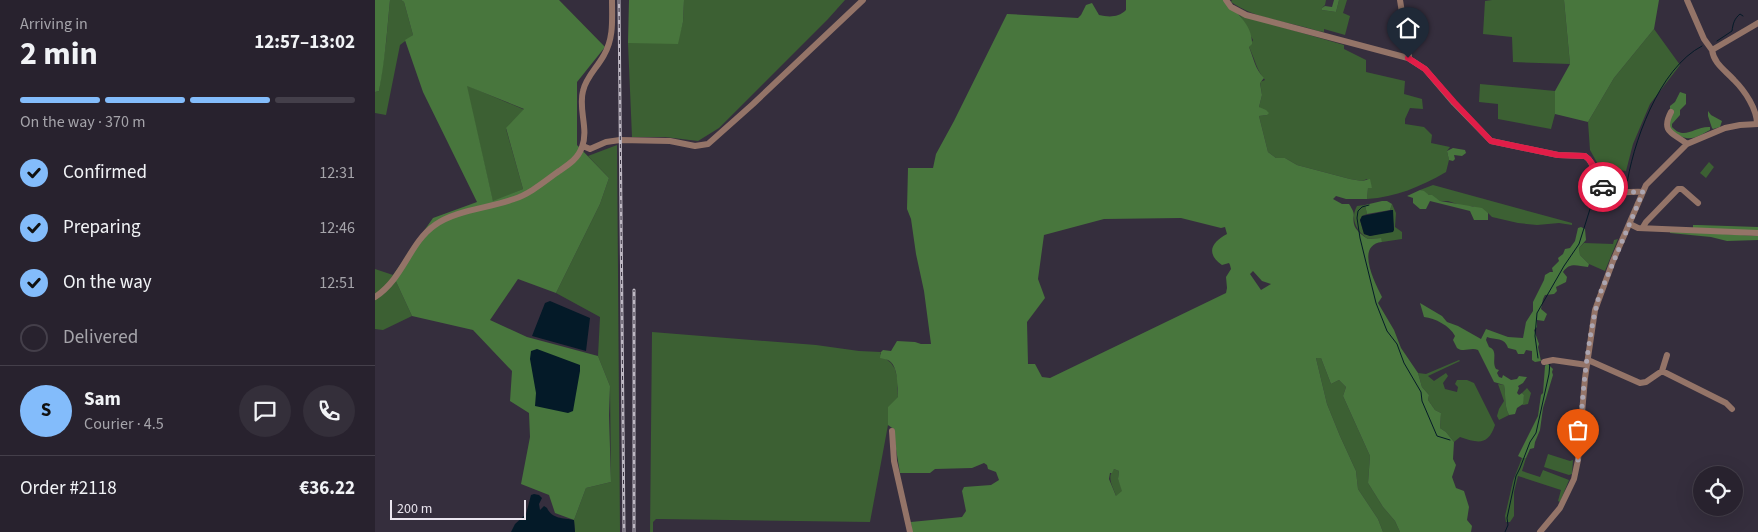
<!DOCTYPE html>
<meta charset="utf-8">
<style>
:root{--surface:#28222e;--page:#342f3a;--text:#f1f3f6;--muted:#a5a4aa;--line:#443f4a;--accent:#83bcfb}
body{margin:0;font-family:"Source Sans 3",sans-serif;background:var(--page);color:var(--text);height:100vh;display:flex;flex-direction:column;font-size:19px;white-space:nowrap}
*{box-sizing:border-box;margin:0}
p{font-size:16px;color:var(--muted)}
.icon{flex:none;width:28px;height:28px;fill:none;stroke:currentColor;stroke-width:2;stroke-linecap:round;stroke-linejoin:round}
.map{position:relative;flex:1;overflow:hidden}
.details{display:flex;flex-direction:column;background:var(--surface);width:375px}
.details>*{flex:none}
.buttons{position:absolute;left:1318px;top:466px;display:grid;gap:10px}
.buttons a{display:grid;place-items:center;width:50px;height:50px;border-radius:50%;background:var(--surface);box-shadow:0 5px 20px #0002,0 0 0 1px var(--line);font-size:25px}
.scale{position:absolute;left:15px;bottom:12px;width:136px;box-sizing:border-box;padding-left:5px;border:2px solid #eae5ef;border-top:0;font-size:14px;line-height:18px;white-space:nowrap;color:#eae5ef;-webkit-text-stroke:4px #352e3d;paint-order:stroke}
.pin{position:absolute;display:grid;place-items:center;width:42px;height:42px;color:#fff;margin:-51px -21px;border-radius:50% 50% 50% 0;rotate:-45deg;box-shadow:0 0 5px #0007}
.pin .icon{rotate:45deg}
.courier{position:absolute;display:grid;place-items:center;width:50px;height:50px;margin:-25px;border:4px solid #e11d48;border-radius:50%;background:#fff;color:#222;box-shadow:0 1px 6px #0007}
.head em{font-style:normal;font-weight:700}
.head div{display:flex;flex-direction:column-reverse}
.head{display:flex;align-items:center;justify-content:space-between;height:85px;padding:0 20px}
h1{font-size:32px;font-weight:700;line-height:38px}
.bar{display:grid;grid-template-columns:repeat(4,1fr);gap:8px 5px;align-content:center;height:60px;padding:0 20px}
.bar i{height:6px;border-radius:4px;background:var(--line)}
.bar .on{background:var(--accent)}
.bar p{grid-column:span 4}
.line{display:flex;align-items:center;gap:12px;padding:0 20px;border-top:1px solid var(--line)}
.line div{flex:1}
.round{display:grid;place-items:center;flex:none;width:52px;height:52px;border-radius:26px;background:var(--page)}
ol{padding:0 20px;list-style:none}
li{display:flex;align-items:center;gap:15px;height:55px}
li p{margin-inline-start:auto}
li .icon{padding:5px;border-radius:50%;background:var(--accent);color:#111;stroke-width:4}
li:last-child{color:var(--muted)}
li i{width:28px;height:28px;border:2px solid var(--line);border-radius:50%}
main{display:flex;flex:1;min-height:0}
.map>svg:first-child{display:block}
.green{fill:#3c6033}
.forest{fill:#48763d;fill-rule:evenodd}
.water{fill:#041a28}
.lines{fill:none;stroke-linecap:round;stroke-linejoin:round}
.stream{stroke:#041a28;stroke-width:1}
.minor{stroke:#947468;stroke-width:6}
.rail-casing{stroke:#beb8c3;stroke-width:3}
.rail{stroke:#352e3d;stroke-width:1;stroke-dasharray:4;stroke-linecap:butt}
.done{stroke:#aba5b1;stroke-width:5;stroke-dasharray:0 9}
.route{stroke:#e11d48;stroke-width:6}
</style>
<main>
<section class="details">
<div class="head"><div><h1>2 min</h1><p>Arriving in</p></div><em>12:57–13:02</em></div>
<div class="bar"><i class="on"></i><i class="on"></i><i class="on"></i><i></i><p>On the way · 370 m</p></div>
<ol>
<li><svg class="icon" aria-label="check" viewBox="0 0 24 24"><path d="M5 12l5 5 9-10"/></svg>Confirmed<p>12:31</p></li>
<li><svg class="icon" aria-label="check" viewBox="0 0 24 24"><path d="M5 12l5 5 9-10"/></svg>Preparing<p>12:46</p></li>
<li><svg class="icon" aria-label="check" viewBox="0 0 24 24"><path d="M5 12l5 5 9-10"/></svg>On the way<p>12:51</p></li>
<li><i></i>Delivered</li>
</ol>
<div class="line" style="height:90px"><b class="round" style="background:var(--accent);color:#111">S</b><div><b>Sam</b><p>Courier · 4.5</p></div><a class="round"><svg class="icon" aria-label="chat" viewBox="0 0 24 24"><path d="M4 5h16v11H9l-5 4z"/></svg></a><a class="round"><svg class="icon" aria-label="phone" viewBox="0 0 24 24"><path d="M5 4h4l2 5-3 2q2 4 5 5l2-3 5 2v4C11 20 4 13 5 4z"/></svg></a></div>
<div class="line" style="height:65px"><div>Order #2118</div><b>€36.22</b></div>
</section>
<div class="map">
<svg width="1383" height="532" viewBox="0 0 1383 532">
<rect width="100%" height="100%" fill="#352e3d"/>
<path class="green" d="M15,0H26L29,2L38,35L25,45L11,115L0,113V92L4,91L11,43Z
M309,0H470L453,19L344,128L323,141L290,137H257L253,43H302L308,22Z
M857,0H951L950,5L947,8V10L961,12L964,0H972L968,13L975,16L970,35L949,29V32L943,31C914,21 882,20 856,2Z
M1117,0H1189L1195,64L1138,62L1137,37L1108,34L1110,1Z
M865,15L969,45V49L991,60V72L1030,81L1029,94L1047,99L1048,109L1035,108L1030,119V124L1049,127L1057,135L1056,143L1075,147L1072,151L1074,160L1071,172C1045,187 1021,197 992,199L993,188H997L992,179L987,181L975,179L922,165L910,158H901L893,152L884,116L892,115L884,107L887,95L885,82L890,80C881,69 880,59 874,47L878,40Z
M1279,29L1305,65L1275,104L1258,144L1251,171L1225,168L1215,150L1213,122L1239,78Z
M1105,84L1180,91V114L1176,129L1123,119V104L1104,102Z
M91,85L150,110L131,129L148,189L118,202Z
M242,145L245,532H200L199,520L211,488L236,482L235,386L223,356L225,317L181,293L225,204L234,178L213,156Z
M1334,162L1339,167L1331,178L1325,173Z
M1058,185L1197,223V225L1184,223L1162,225L1143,223L1117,217L1113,213L1097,206L1091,207L1073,201H1065L1045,190Z
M1017,204L1021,213L1020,227L1027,232V239L1007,242L1005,238L993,239C981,231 975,219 982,206L990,205L992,214L987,216L985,220L989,234L995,236L1019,230L1017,210H1015Z
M1243,239L1230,271L1214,264L1205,255L1204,248L1209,243L1238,244L1239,240Z
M0,269L18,275L37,316L8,330L0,329Z
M277,332L441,345L484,351L506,352L505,354L516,363L520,369L523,382L522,388L523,397L513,425L495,522L285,519H281L278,522V532H275Z
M941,358H946L956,384L964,380L971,387L968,396L995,456L993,483L1008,507L1020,521L1025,532H1008L1003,519L983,489L981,471L965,436L952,404Z
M1084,360L1085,361L1053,376L1059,381L1071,373L1073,376L1068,383L1070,389L1082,392L1083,387L1080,384L1082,380H1092L1099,383L1120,425C1113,446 1103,443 1085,437L1079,442L1071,432L1065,428L1066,413L1060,410L1053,400L1054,395L1047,387L1043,373L1051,374Z
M1123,384L1129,385C1131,396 1129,406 1134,415L1124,420L1122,416L1124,409L1129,401Z
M1152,388L1156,393L1153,404L1148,405L1147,404L1149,395L1147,393Z
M1173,454L1195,461L1198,460L1197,474L1194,475L1169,467Z
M1147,458H1151L1147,471L1165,477L1168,470L1194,480L1185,502L1183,501L1186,490L1143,476L1139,492V516L1135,522H1131L1130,516L1138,481Z
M739,469L744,471L743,479L748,491L750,488L763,493L759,499L741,496C738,486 731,477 739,469Z"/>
<path class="forest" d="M0,0H15C12,31 10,61 4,91L0,92Z
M26,0H184L230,47L202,82V145L234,178L225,204L181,293L143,279L115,320L152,337L223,356L235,386L234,415L236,482L211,488L199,520L180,513L174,495L146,484L155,437L154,413L135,401L137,371L98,330L37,316L18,275L58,218L102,202L48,92L30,40L38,35L29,2ZM92,86L149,109L131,128L148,189L118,201Z
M254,0H309L308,22L303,44L253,43Z
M751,0H848C861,11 878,26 877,44L874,47C879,59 880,69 889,78L885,83L887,95L884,107L891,110L894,113L892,115L884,116L893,152L901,158H910L922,165L975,179L987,181L995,179L997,188H993L992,199H971L961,196L958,199L967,204H974C982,216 977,214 979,224C980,230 988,236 993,239L1006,238L1007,242C980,245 1000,283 1007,297L1003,303L1019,330L1026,348L1043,373L1047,387L1054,395L1053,400L1060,410L1066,413L1065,428L1071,432L1079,442L1078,459L1081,465L1077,477L1081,488L1089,491L1094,507L1092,520L1097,526L1096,532H1025L1020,521L1008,507L993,483L995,456L968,396L971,387L964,380L956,384L946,358H941L952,404L965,436L981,471L983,489L1003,519L1008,532H537L536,522L587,517L591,511L587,491L589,487L616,485L624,480L621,472L613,469L612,465L609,463L597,468L560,469L555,473H525L520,443V430L513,425V407L523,397C522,388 524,365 513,360C511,359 508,359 505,358L506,352L508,350L516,351L522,341L540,342L546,344H556L549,291L541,254L536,219L532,209L533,168H558L561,154L579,121L632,14L703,18L706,15L711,5L717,3L724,15C733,17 743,18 751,10ZM806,218L846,228L850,227L852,234C837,242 830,253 847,265L854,263L855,265L856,269L851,277L852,288L851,293L675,378L667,377L660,364H653L652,322L670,298L663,279L669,235L729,219ZM878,271L887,281L896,284L886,290L875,274ZM739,469L744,471L743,479L747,491L741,496L734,479L735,473H737Z
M959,0H964L961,12L947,10V8L950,6L957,7Z
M1189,0H1284L1279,29L1239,78L1213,122L1180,114V91L1195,64Z
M1305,92L1311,94V104L1305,110V115L1297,124V127C1310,141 1319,126 1335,127V130C1317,140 1313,142 1295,130V106L1300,102Z
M1333,111L1336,115L1347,121L1345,127L1338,129L1337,128L1333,116Z
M1078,148L1090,150L1091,153L1087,156L1079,155L1080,159L1078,161L1074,160L1072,151Z
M1045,190L1049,191L1054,195H1057L1065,201L1107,208L1113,213V220H1099L1095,211L1055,201L1051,209H1045L1038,203V198L1032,196Z
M1007,201H1012L1017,204L1015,210L992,214L990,205Z
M1323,225L1383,227V232L1318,229V225Z
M1206,227L1210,229L1211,240L1204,248L1205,255L1214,264L1213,267C1202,266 1195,262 1188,272L1192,277L1191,282L1181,287L1182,291L1179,294L1170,295L1168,299L1166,309L1172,314L1169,321L1162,320V327L1159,330L1164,344L1163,347L1166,361L1160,362L1157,360V351L1151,350L1149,354H1143L1141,350L1133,348C1130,337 1120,340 1112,337L1111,340L1114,347C1124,351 1116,361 1121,369L1124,370L1122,373L1124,377L1127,378L1128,375L1136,380L1142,379L1144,376L1152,377L1148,383L1143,386L1144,388L1142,393L1144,395L1147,393L1149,395L1148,404L1142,408L1140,414L1134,415C1129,406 1131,396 1129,385L1119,382L1103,350C1095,347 1089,353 1082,348L1078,340L1080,336C1075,326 1060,318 1049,317L1045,303L1067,316L1072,322L1083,326L1106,339L1111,329L1133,337L1148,338L1151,322L1158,311V302L1169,280L1170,275L1175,272H1178L1177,268L1184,261L1183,258L1188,254L1190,249L1195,248L1200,241L1203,228Z
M1295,231L1383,236V240L1352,241L1336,237L1295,233Z
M1172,363L1178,369L1177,372L1178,375L1168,408L1165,430L1160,442L1159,448L1155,449L1151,458H1147L1143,456L1163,416L1166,395L1168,393L1170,366Z"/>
<path class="water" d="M1017,210H1018L1019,230L1018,232L995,236L989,234L985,220L987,216Z
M175,301L215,318L211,351L157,336L170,303Z
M162,349L205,365V371L198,411L193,413L160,406L161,393L155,359L156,351Z
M159,494L164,495L167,498L164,504L165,510L169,506L172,508C177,519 188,518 199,520L200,532H136L140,524L151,514L156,495Z"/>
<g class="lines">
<path class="stream" d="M1342,41L1357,31C1358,24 1359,19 1365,14L1368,16
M1251,190C1257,144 1284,68 1327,46
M1241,197L1249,198
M994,205L987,207L983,211L982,218L985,238L1001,303L1012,331L1022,344L1029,363L1046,392L1047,401L1062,436L1075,440
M1163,358L1160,336L1162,313L1189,266L1204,244L1221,190L1236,196
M1130,532L1133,525L1132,518L1141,476L1145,468L1155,442L1161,433L1174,374L1175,362"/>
<path class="minor" d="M851,0L856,7L871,15L1033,58L1050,69L1079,103L1116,141L1183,155L1210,156C1223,164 1218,186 1235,191C1245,194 1257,191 1268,192
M1025,0L1034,56L1033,58
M1312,0L1329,39L1337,50
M1337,50C1339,64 1350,70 1359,80C1370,91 1382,109 1382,124
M1337,50L1383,23
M1296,112C1285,133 1299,133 1312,144
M208,146L215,149L231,142L245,140L295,141L320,146L333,144L378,104L488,0
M1255,224L1263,228L1383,233
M1268,227L1271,222L1303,189H1307L1323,203
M0,297C29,278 34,243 60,225C80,210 115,208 139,199C155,194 170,181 184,171C193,165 203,159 207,147C214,129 203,109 208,91C211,77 222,68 229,55C239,38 237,19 237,0
M1213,360L1265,383L1271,382L1287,371L1351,403L1357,409
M1169,362L1178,360L1212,365
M1287,371L1292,355
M517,431L519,461L535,532
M1165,532L1185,508L1199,479L1203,460L1210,378L1220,310L1238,261L1271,185L1312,144L1350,128L1365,125L1383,124"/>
<defs>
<path id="rail" d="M244,0L249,532
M259,532V290"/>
</defs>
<use href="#rail" class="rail-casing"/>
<use href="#rail" class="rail"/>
</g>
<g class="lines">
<path class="done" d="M1203,460C1207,405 1210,349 1224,296L1268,192H1240L1228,187"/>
<path class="route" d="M1033,58L1050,69L1079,102L1116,141L1183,155L1210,156C1220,162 1220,177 1228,187"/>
</g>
</svg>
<div class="buttons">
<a><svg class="icon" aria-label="locate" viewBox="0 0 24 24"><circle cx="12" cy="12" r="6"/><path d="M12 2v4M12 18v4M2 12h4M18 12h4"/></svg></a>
</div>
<div class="scale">200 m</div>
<div class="pin" style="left:1203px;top:460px;background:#ea580c"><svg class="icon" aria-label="bag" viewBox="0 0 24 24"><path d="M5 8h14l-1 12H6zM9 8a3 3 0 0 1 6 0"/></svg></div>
<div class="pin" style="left:1033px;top:58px;background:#1f2937"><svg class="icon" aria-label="home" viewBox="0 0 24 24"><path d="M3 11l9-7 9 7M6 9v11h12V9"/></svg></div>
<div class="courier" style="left:1228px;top:187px"><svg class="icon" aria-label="car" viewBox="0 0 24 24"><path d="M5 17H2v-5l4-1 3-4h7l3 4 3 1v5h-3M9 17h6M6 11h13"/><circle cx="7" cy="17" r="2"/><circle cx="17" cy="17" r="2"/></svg></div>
</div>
</main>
